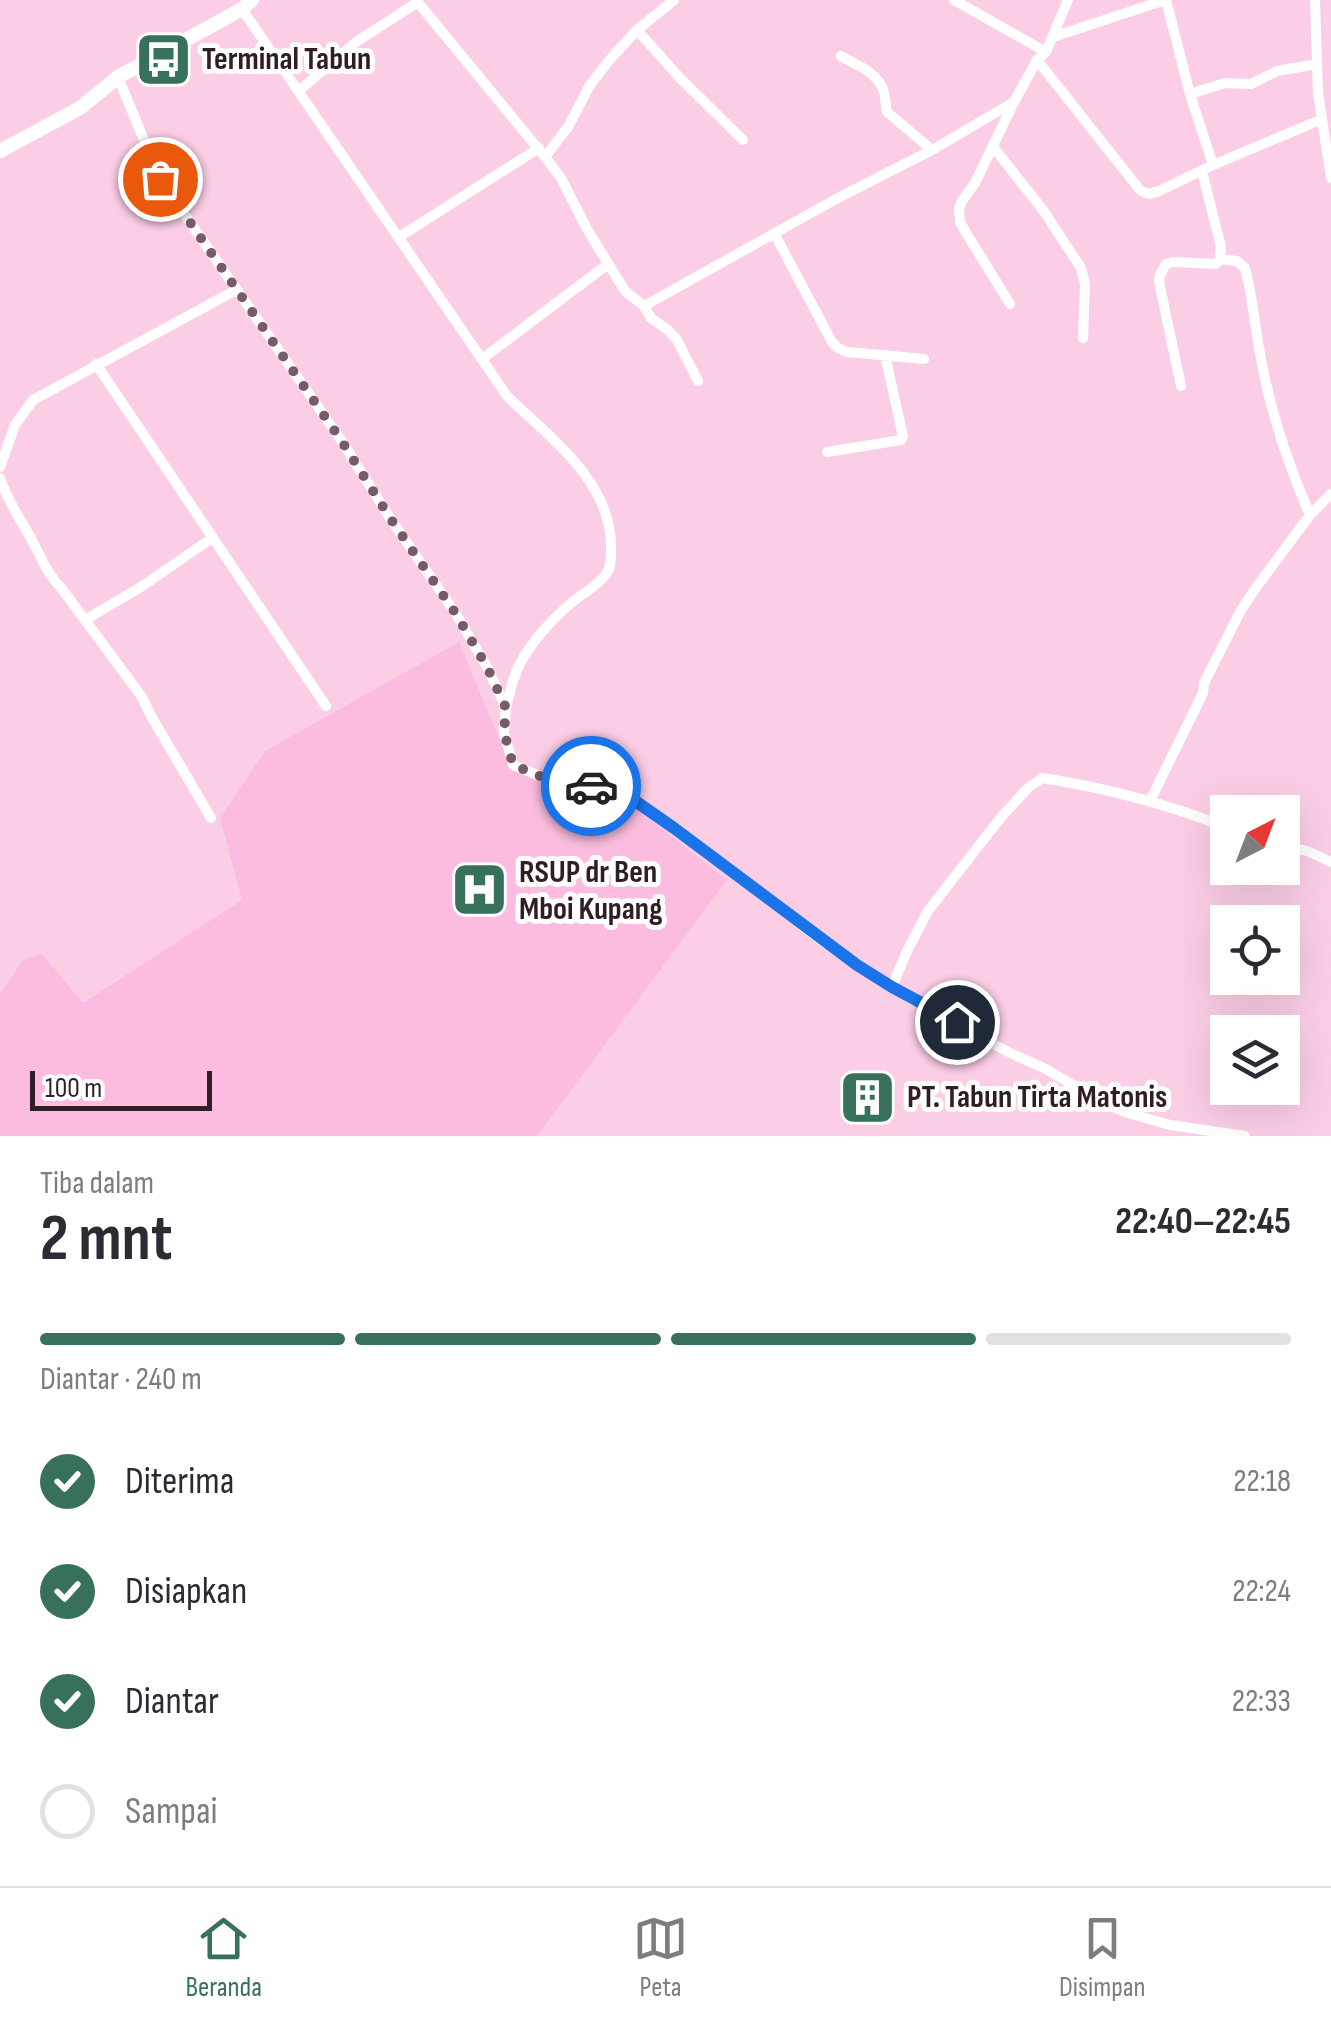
<!DOCTYPE html>
<html lang="id">
<meta charset="utf-8">
<style>
:root{--surface:#fff;--page:#f7f7f7;--text:#2b2b33;--muted:#7c7c81;--line:#e1e1e2;--accent:#377159}
body{margin:0;font-family:"Sofia Sans Condensed",sans-serif;background:var(--page);color:var(--text);height:100vh;display:flex;flex-direction:column;font-size:38px;white-space:nowrap}
*{box-sizing:border-box;margin:0}
p{font-size:32px;color:var(--muted)}
.icon{flex:none;width:55px;height:55px;fill:none;stroke:currentColor;stroke-width:2;stroke-linecap:round;stroke-linejoin:round}
.map{position:relative;height:1136px;overflow:hidden}
.panel{display:flex;flex-direction:column;background:var(--surface);flex:1}
.panel>*{flex:none}
.needle{width:65px;rotate:42deg}
.fabs{position:absolute;left:1210px;top:795px;display:grid;gap:20px}
.fabs a{display:grid;place-items:center;width:90px;height:90px;border-radius:0px;background:var(--surface);box-shadow:0 10px 40px #0002;font-size:50px}
.scale{position:absolute;left:30px;bottom:25px;width:182px;box-sizing:border-box;padding-left:10px;border:5px solid #311d28;border-top:0;font-size:28px;line-height:35px;white-space:nowrap;color:#311d28;-webkit-text-stroke:8px #fefefe;paint-order:stroke}
.pin{position:absolute;display:grid;place-items:center;width:85px;height:85px;color:#fff;margin:-42px;border:5px solid #fff;border-radius:50%;box-shadow:0 2px 10px #0007}
.courier{position:absolute;display:grid;place-items:center;width:100px;height:100px;margin:-50px;border:8px solid #1a73e8;border-radius:50%;background:#fff;color:#222;box-shadow:0 2px 12px #0007}
.summary em{font-style:normal;font-weight:700}
.summary div{display:flex;flex-direction:column-reverse}
.summary{display:flex;align-items:center;justify-content:space-between;height:170px;padding:0 40px}
h1{font-size:65px;font-weight:700;line-height:75px}
.bar{display:grid;grid-template-columns:repeat(4,1fr);gap:15px 10px;align-content:center;height:120px;padding:0 40px}
.bar i{height:12px;border-radius:8px;background:var(--line)}
.bar .current{background:var(--accent)}
.bar p{grid-column:span 4}
ol{padding:0 40px;list-style:none}
li{display:flex;align-items:center;gap:30px;height:110px}
li p{margin-inline-start:auto}
li .icon{padding:10px;border-radius:50%;background:var(--accent);color:#fff;stroke-width:4}
li:last-child{color:var(--muted)}
li i{width:55px;height:55px;border:5px solid var(--line);border-radius:50%}
.menu{display:flex;justify-content:space-around;align-items:center;height:140px;border-top:2px solid var(--line);background:var(--surface);font-size:28px;color:var(--muted)}
.menu a{display:grid;justify-items:center;gap:5px}
.menu .current{color:var(--accent)}
.map>svg:first-child{display:block}
.built{fill:#fbbcdf}
.lines{fill:none;stroke-linecap:round;stroke-linejoin:round}
.minor{stroke:#fff;stroke-width:10}
.secondary{stroke:#fff;stroke-width:14}
.done{stroke:#785b6a;stroke-width:10;stroke-dasharray:0 18}
.route{stroke:#1a73e8;stroke-width:12}
.labels{text-anchor:middle;dominant-baseline:central;stroke-width:10;stroke-linejoin:round;paint-order:stroke}
.poi-label{font-size:32px;font-weight:bold;fill:#311d28;stroke:#fefefe;text-anchor:start}
</style>
<div class="map">
<svg width="1331" height="1136" viewBox="0 0 1331 1136">
<rect width="100%" height="100%" fill="#fbcee6"/>
<path class="built" d="M459,642L511,767L617,794L727,880L537,1136H0V994L24,959L42,954L83,1003L242,900L220,818L265,751Z"/>
<g class="lines">
<path class="minor" d="M416,0L545,157L561,178L587,229L625,291L644,306L651,318L668,330L677,340L698,381
M954,0L1046,52
M1068,0L1046,52L1037,60L1140,190L1148,194L1157,192L1213,165L1320,120
M1166,0L1190,94L1213,165
M1315,0L1318,93L1331,178
M242,9L507,396C549,437 610,480 611,545C611,555 612,566 606,574C597,587 581,594 570,604C551,620 526,648 517,670C512,682 509,695 506,708
M637,30L680,78L743,140
M1053,37L1165,0
M841,56C855,65 874,70 882,87C886,94 885,104 887,112L932,150
M118,77L160,179L341,440L390,518L456,614L487,667L506,708L504,733L513,765L540,776L572,780L617,794L638,803L675,827L818,938L892,987L1006,1051L1046,1069L1101,1102L1128,1113L1170,1125L1245,1136
M300,90L356,42L418,2
M1190,94L1225,83L1251,84L1277,71L1317,64
M994,148L1043,210L1081,268L1085,284L1083,338
M545,157L568,127L590,85L612,57L637,30L674,0
M774,233L832,342L838,348L847,352L924,359
M399,237L539,148
M1220,259L1237,261L1245,268C1253,297 1255,329 1261,359C1271,413 1288,465 1310,515
M1010,304L965,231L960,222L959,208L962,201L975,183L1014,102L1037,60
M644,306L836,199L932,150L1014,102
M482,359L608,264
M96,364L326,706
M1181,386L1159,282L1160,275L1166,264L1174,262L1216,264L1220,259L1221,247L1202,171
M827,452L901,440L903,436L885,355
M0,467L15,425L33,400L236,290
M0,478C7,500 18,515 29,535C40,554 46,573 62,589L142,697L150,714L211,818
M85,620L141,587L212,538
M1150,801L1203,693L1204,683L1240,612L1255,589L1310,515L1331,494
M1282,845L1307,851L1331,862
M892,987L907,951L928,911L1002,816L1028,788L1042,778C1106,788 1168,804 1228,828"/>
<path class="secondary" d="M0,151L80,108L118,77L242,9L252,0"/>
</g>
<g class="lines">
<path class="done" d="M160,179L341,440L390,518L456,614L487,667L506,708L504,732L513,765L540,776L572,780L591,786"/>
<path class="route" d="M591,786L638,803L674,828L857,965L892,987L957,1022"/>
</g>
<defs>
<symbol id="bus-square" viewBox="-11 -11 22 22"><rect x="-9" y="-9" width="18" height="18" rx="4" fill="#377159" stroke="#fefefe"/><path d="M-5-6H5V4H4V6H2V4H-2V6H-4V4H-5ZM-3.5-4V0h7V-4ZM-3.5 1.2v1.5H-2V1.2ZM2 1.2v1.5H3.5V1.2Z" fill="#fff"/></symbol>
<symbol id="hospital-square" viewBox="-11 -11 22 22"><rect x="-9" y="-9" width="18" height="18" rx="4" fill="#377159" stroke="#fefefe"/><path d="M-5-5h3v3.5h4V-5h3V5h-3V1.5h-4V5h-3Z" fill="#fff"/></symbol>
<symbol id="building-square" viewBox="-11 -11 22 22"><rect x="-9" y="-9" width="18" height="18" rx="4" fill="#377159" stroke="#fefefe"/><path d="M-4-6H4V6H1V3H-1V6H-4ZM-2.5-4.3h1.7v1.8h-1.7ZM.8-4.3h1.7v1.8H.8ZM-2.5-1h1.7V.8h-1.7ZM.8-1h1.7V.8H.8Z" fill="#fff"/></symbol>
</defs>
<g fill-rule="evenodd">
<use href="#bus-square" x="132" y="28" width="63" height="63"/>
<use href="#hospital-square" x="448" y="858" width="63" height="63"/>
<use href="#building-square" x="836" y="1066" width="63" height="63"/>
</g>
<g class="labels">
<g class="poi-label">
<text x="202" y="59">Terminal Tabun</text>
<text x="519" y="872">RSUP dr Ben<tspan x="519" dy="37">Mboi Kupang</tspan></text>
<text x="907" y="1097">PT. Tabun Tirta Matonis</text>
</g>
</g>
</svg>
<div class="fabs">
<a><svg class="needle" viewBox="-14 -14 28 28"><path d="M0-13l5 13h-10z" fill="#e53935"/><path d="M0 13l5-13h-10z" fill="#7c7c81"/></svg></a>
<a><svg class="icon" aria-label="locate" viewBox="0 0 24 24"><circle cx="12" cy="12" r="6"/><path d="M12 2v4M12 18v4M2 12h4M18 12h4"/></svg></a>
<a><svg class="icon" aria-label="layers" viewBox="0 0 24 24"><path d="M12 4l9 5-9 5-9-5zM3 14l9 5 9-5"/></svg></a>
</div>
<div class="scale">100 m</div>
<div class="pin" style="left:160px;top:179px;background:#ea580c"><svg class="icon" aria-label="bag" viewBox="0 0 24 24"><path d="M5 8h14l-1 12H6zM9 8a3 3 0 0 1 6 0"/></svg></div>
<div class="pin" style="left:957px;top:1022px;background:#1f2937"><svg class="icon" aria-label="home" viewBox="0 0 24 24"><path d="M3 11l9-7 9 7M6 9v11h12V9"/></svg></div>
<div class="courier" style="left:591px;top:786px"><svg class="icon" aria-label="car" viewBox="0 0 24 24"><path d="M5 17H2v-5l4-1 3-4h7l3 4 3 1v5h-3M9 17h6M6 11h13"/><circle cx="7" cy="17" r="2"/><circle cx="17" cy="17" r="2"/></svg></div>
</div>
<section class="panel">
<div class="summary"><div><h1>2 mnt</h1><p>Tiba dalam</p></div><em>22:40–22:45</em></div>
<div class="bar"><i class="current"></i><i class="current"></i><i class="current"></i><i></i><p>Diantar · 240 m</p></div>
<ol>
<li><svg class="icon" aria-label="check" viewBox="0 0 24 24"><path d="M5 12l5 5 9-10"/></svg>Diterima<p>22:18</p></li>
<li><svg class="icon" aria-label="check" viewBox="0 0 24 24"><path d="M5 12l5 5 9-10"/></svg>Disiapkan<p>22:24</p></li>
<li><svg class="icon" aria-label="check" viewBox="0 0 24 24"><path d="M5 12l5 5 9-10"/></svg>Diantar<p>22:33</p></li>
<li><i></i>Sampai</li>
</ol>
</section>
<nav class="menu">
<a class="current"><svg class="icon" aria-label="home" viewBox="0 0 24 24"><path d="M3 11l9-7 9 7M6 9v11h12V9"/></svg>Beranda</a>
<a><svg class="icon" aria-label="map" viewBox="0 0 24 24"><path d="M3 6l6-2 6 2 6-2v14l-6 2-6-2-6 2zM9 4v14M15 6v14"/></svg>Peta</a>
<a><svg class="icon" aria-label="saved" viewBox="0 0 24 24"><path d="M7 4h10v16l-5-4-5 4z"/></svg>Disimpan</a>
</nav>
